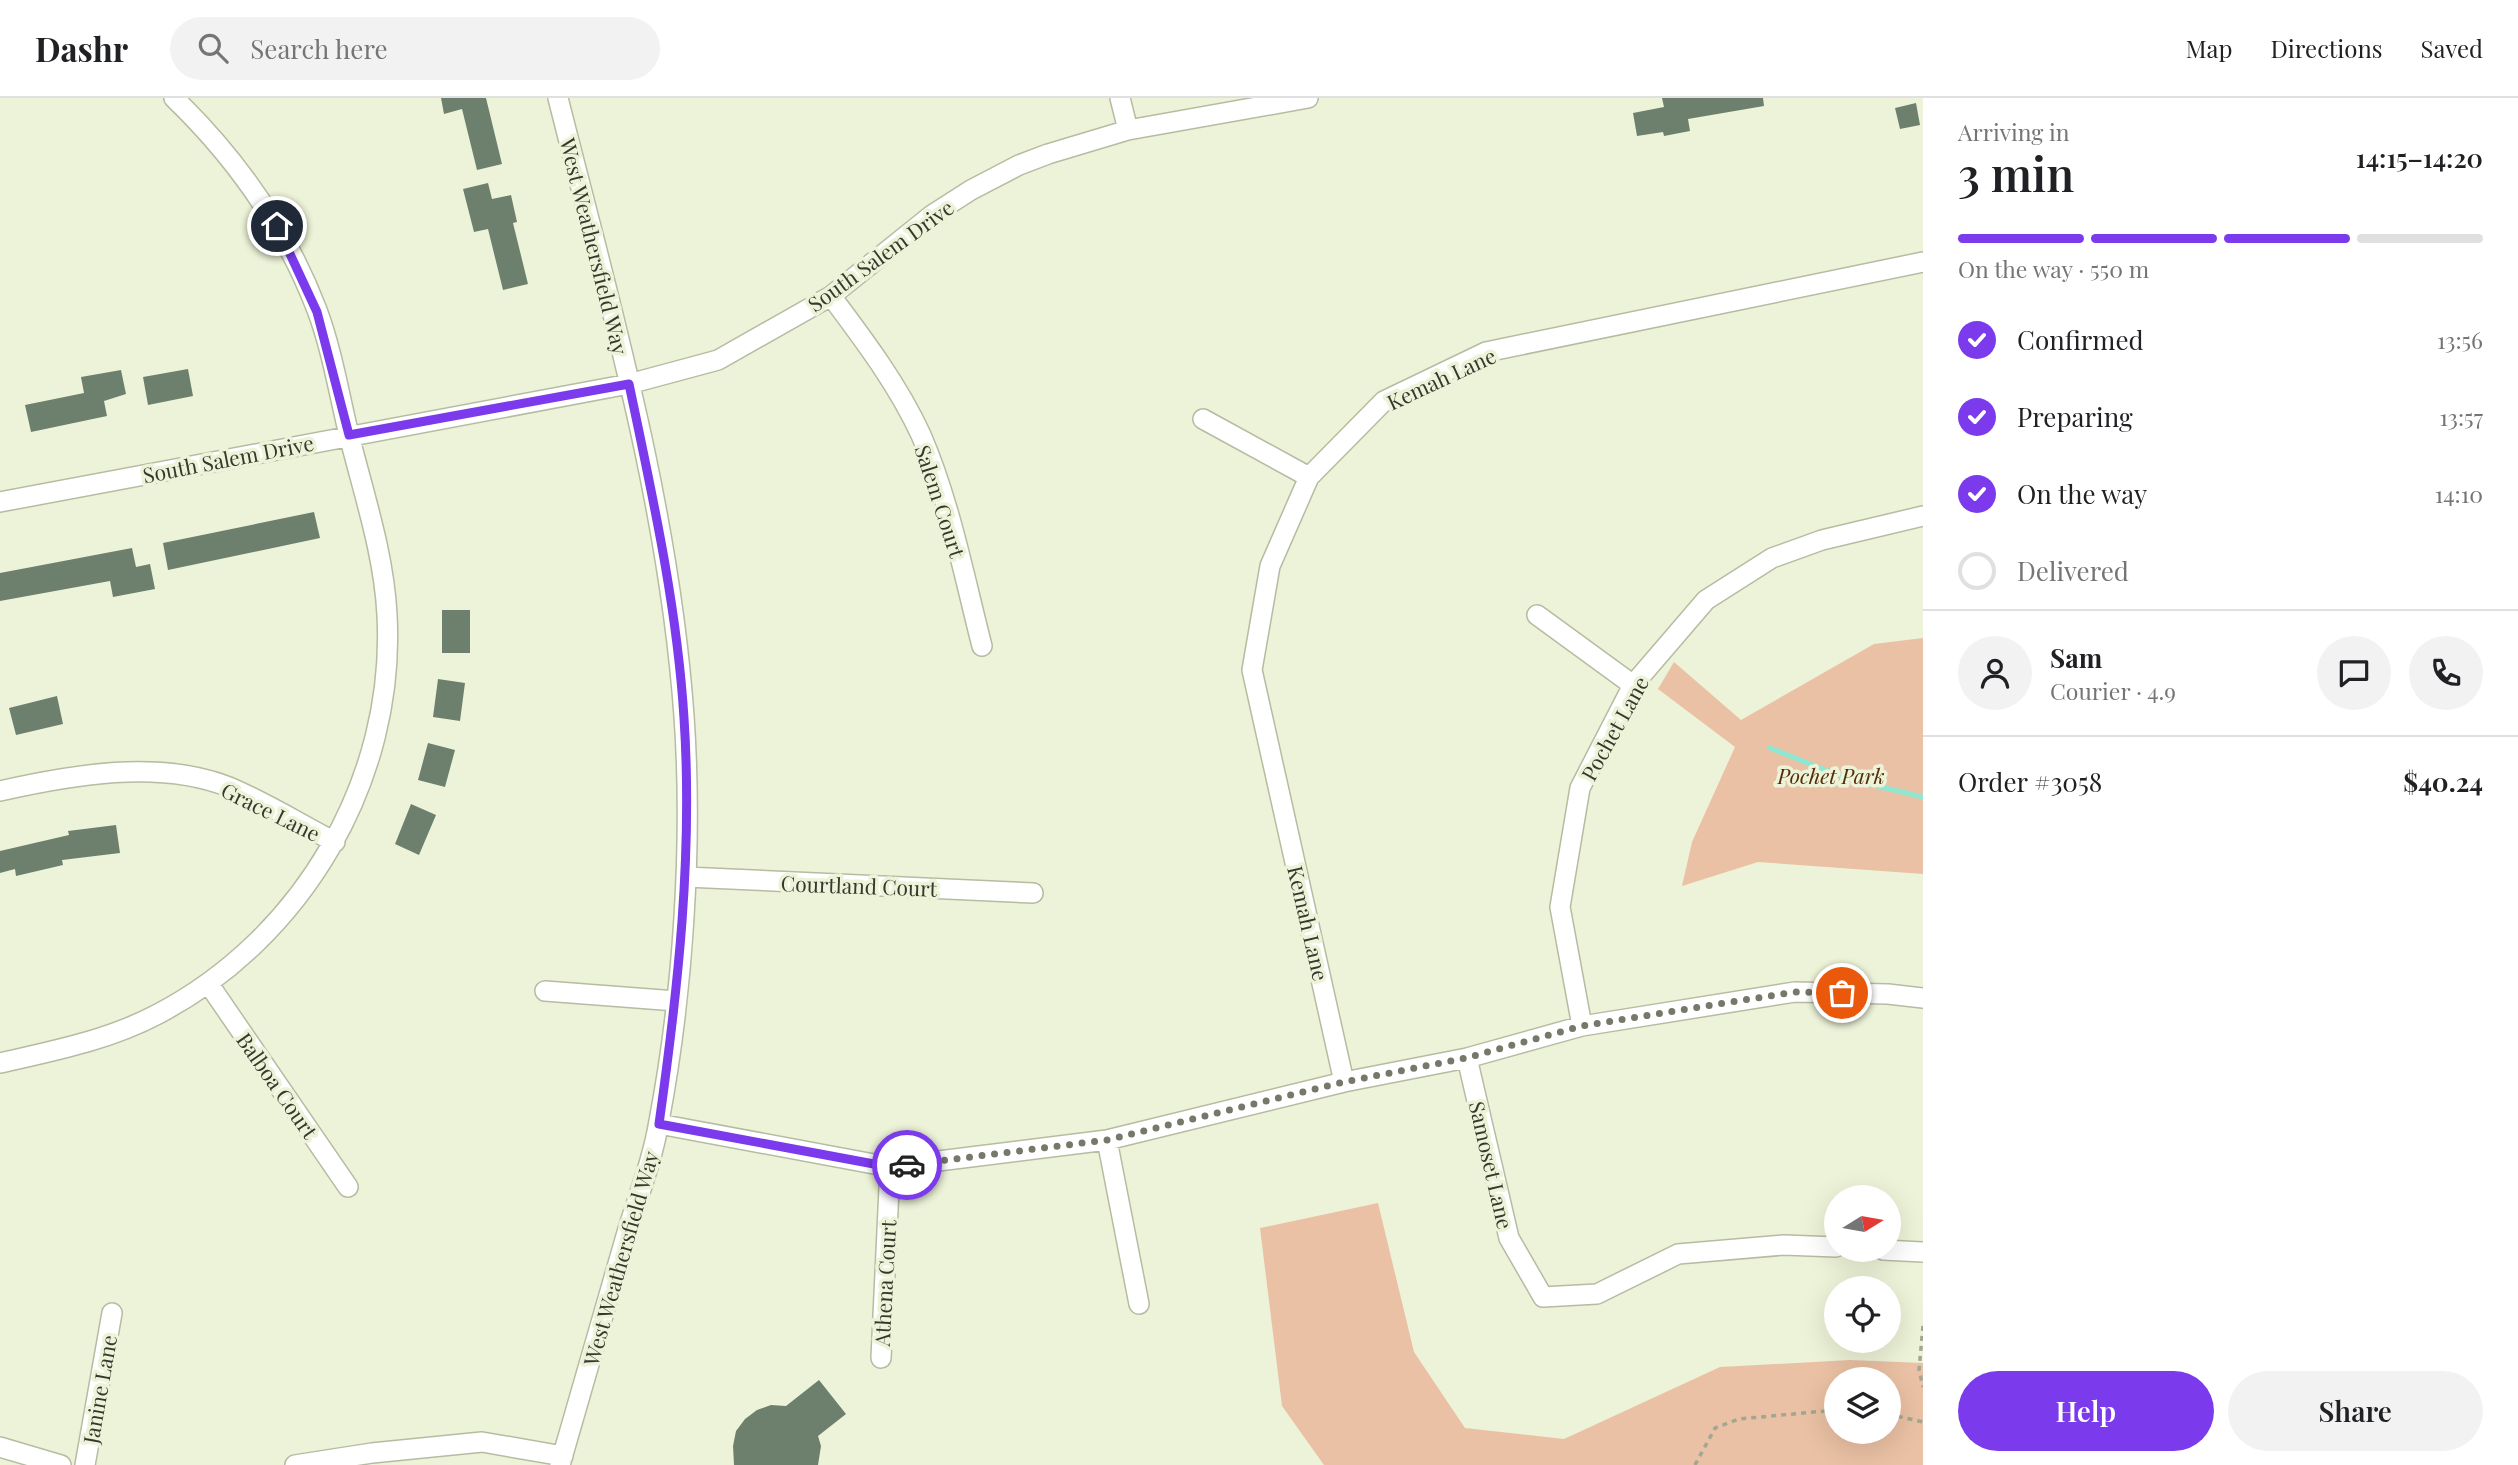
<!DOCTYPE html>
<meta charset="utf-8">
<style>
:root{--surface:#fff;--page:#f2f2f2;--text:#202124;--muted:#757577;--line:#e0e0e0;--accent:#7c3aed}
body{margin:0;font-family:"Playfair Display",serif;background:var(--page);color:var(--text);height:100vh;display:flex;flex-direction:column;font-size:26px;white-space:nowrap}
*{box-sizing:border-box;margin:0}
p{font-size:23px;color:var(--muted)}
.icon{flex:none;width:38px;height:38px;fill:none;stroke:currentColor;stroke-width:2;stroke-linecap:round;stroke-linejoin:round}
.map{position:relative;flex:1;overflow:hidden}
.panel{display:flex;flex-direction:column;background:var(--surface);width:595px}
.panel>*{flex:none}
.needle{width:46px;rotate:79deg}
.controls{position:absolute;left:1824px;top:1087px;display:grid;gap:14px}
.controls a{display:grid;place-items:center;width:77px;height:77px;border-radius:50%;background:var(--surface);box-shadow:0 7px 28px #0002;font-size:35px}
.pin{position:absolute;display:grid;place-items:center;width:60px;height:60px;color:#fff;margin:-30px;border:4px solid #fff;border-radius:50%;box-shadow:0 2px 7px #0007}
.courier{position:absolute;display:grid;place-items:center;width:70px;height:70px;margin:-35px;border:5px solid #7c3aed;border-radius:50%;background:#fff;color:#222;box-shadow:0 2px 9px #0007}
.head em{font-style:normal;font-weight:600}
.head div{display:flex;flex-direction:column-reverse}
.head{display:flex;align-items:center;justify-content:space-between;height:119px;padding:0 35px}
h1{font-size:46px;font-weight:600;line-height:52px}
.bar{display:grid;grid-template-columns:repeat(4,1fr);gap:10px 7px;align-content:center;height:84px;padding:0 35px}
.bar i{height:9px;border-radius:5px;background:var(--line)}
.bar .current{background:var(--accent)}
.bar p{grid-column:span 4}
.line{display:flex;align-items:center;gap:18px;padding:0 35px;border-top:2px solid var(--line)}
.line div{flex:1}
.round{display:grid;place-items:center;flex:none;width:74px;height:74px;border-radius:37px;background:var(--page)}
ol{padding:0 35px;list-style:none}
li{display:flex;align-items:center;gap:21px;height:77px}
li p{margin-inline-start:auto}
li .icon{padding:7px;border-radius:50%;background:var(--accent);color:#fff;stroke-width:4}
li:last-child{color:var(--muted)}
li i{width:38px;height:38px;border:4px solid var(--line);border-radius:50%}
.cta{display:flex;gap:14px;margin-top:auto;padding:14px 35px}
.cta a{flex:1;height:80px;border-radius:42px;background:var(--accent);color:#fff;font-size:28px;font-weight:600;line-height:80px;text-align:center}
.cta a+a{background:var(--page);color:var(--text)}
header{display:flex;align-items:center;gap:42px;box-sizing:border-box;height:98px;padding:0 35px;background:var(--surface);border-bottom:2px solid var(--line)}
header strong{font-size:33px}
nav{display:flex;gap:38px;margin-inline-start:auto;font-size:24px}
.search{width:490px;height:63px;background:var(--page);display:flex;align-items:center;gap:18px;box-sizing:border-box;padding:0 24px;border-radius:38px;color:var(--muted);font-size:26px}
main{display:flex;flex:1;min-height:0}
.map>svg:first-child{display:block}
.green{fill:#eac1a4;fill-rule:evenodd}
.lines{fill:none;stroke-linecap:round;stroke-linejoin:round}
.stream{stroke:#8ee7d1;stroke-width:5}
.building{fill:#6d806e}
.minor-casing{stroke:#b6bba2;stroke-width:22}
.path{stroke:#a2a692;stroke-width:3.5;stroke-dasharray:5 5;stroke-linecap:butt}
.minor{stroke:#fff;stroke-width:19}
.done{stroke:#76796a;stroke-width:7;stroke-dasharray:0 12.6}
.route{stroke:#7c3aed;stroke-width:9}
.labels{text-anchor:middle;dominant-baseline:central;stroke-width:7;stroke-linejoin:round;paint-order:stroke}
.street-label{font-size:21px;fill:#36382e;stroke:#edf3d8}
.park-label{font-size:21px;font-style:italic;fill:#542d0b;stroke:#edf3d8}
</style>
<header>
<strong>Dashr</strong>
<div class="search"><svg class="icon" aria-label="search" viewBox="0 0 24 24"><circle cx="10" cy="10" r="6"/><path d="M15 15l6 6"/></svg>Search here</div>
<nav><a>Map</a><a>Directions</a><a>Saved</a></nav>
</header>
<main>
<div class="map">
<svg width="1923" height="1367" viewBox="0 0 1923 1367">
<rect width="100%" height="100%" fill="#edf3d8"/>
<path class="green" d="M1923,540V776L1758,764L1682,788L1692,744L1735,649L1658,591L1674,564L1741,622L1874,546Z
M1378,1105L1414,1254L1465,1330L1564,1341L1720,1269L1850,1262L1923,1265V1367H1324L1282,1308L1260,1130ZM1836,1281H1888V1334H1836Z"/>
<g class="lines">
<path class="stream" d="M1770,650L1848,681L1923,699"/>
</g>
<path class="building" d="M441,0H486L502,66L477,72L462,11L444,16Z
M1662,0H1763L1764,8L1688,21L1690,33L1664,38L1663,34L1637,38L1633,15L1664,9Z
M1916,5L1920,27L1900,31L1895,10Z
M488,85L492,101L511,97L517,124L513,125L528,186L503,192L488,131L474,134L463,91Z
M188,271L193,298L148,307L143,279Z
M121,272L126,296L104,303L107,318L31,334L25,307L84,295L81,279Z
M314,414L320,440L168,472L163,445Z
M132,450L136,469L150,466L155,491L113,499L110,483L0,503V475Z
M442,512H470V555H442Z
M438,581L465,585L460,623L433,619Z
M57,598L63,626L16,637L9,610Z
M428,645L455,652L445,689L418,682Z
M411,706L436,717L419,757L395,746Z
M116,727L120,755L62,762L63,767L16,778L15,771L0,775V753L69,737L68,733Z
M819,1282L846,1316L818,1338L821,1348L818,1367H734L733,1348L736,1333L745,1321L757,1312L771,1307L786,1308Z"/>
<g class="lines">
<defs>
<path id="minor" d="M558,0C609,203 669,408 684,618C693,746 683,897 659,1023C653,1060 639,1096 628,1131C606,1210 582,1288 560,1367
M1120,0L1128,32
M831,198C864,242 898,287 921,337C950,404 964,478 982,548
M1203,321L1309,379
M0,404L629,286L718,262L831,198L932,117L971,92L1019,67L1048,56L1128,32L1308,0
M1537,517L1633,587
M0,693C71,677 159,661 229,689C265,704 300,726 335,744
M686,779L1033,795
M208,885L348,1089
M545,893L676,903
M1582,928L1560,809L1580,690L1633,587L1706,502L1772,460L1822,442L1923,418
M1467,960L1509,1140L1543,1199L1597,1196L1678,1156L1784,1147L1836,1149
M0,965C53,953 109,942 158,916C303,840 396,681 387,517C384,456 364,397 349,337C339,296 332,252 317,212C286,131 236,60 174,0
M1344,984L1252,572L1270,468L1309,379L1384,303L1486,254L1923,164
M659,1026L890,1069L1107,1042L1344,984L1467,960L1582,928L1795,894L1888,896L1923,900
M1107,1042L1139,1206
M1883,1152L1923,1154
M881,1260L890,1069
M0,1349L61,1367
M85,1367L112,1215
M295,1367L372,1355L482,1344L563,1358"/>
</defs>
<use href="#minor" class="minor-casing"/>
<path class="path" d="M1923,1228L1919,1272L1923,1289
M1888,1316L1923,1324
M1695,1367L1715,1330L1739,1321L1836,1312"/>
<use href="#minor" class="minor"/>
</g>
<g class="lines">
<path class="done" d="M907,1067L1107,1042L1344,984L1466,960L1582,928L1794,894L1842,895"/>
<path class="route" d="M277,128L317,214L349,337L629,286C652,396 677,507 684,620C693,756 678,891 659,1026L890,1069L907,1067"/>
</g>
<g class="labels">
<g class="street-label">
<text transform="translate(595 148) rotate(76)">West Weathersfield Way</text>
<text transform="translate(880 157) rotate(-36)">South Salem Drive</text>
<text transform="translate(1441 280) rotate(-25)">Kemah Lane</text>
<text transform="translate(228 360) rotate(-11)">South Salem Drive</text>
<text transform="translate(941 403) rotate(72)">Salem Court</text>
<text transform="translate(1614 630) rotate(-61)">Pochet Lane</text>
<text transform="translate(271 713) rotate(26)">Grace Lane</text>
<text transform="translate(859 787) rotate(2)">Courtland Court</text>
<text transform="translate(1309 825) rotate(77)">Kemah Lane</text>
<text transform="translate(278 987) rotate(55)">Balboa Court</text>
<text transform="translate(1492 1067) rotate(77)">Samoset Lane</text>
<text transform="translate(620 1160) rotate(-74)">West Weathersfield Way</text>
<text transform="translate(884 1185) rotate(-87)">Athena Court</text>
<text transform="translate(99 1291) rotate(-80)">Janine Lane</text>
</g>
<g class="park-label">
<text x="1831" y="677">Pochet Park</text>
</g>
</g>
</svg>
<div class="controls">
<a><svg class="needle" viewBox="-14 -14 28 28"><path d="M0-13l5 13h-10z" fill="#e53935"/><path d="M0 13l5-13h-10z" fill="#757577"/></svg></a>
<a><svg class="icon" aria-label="locate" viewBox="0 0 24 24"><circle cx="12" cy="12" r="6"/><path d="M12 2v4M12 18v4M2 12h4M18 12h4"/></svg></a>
<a><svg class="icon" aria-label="layers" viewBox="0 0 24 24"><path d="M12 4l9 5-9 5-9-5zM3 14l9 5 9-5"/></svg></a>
</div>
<div class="pin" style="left:1842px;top:895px;background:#ea580c"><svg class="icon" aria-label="bag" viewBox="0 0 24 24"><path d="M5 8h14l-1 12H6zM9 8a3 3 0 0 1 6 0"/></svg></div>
<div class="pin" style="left:277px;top:128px;background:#1f2937"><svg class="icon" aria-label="home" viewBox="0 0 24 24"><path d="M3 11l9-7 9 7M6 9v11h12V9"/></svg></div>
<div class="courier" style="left:907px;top:1067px"><svg class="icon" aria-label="car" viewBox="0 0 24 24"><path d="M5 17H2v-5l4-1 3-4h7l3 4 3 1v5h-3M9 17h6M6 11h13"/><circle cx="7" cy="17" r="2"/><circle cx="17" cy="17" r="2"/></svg></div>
</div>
<section class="panel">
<div class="head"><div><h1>3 min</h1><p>Arriving in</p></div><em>14:15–14:20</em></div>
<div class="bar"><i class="current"></i><i class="current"></i><i class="current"></i><i></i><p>On the way · 550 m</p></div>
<ol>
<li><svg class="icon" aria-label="check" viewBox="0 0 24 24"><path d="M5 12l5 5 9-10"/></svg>Confirmed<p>13:56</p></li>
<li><svg class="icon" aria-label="check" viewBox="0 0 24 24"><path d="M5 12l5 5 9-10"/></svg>Preparing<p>13:57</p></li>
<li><svg class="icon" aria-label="check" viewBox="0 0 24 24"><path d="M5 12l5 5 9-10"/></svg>On the way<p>14:10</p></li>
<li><i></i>Delivered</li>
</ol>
<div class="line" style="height:126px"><a class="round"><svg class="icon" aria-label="person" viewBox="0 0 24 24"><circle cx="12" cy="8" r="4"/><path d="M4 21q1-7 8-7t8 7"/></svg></a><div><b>Sam</b><p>Courier · 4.9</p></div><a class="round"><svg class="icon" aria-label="chat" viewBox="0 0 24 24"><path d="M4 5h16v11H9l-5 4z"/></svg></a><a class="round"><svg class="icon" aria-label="phone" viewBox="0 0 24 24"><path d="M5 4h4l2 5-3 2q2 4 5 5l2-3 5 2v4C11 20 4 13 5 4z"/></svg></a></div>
<div class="line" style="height:91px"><div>Order #3058</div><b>$40.24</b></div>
<div class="cta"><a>Help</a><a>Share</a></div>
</section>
</main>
